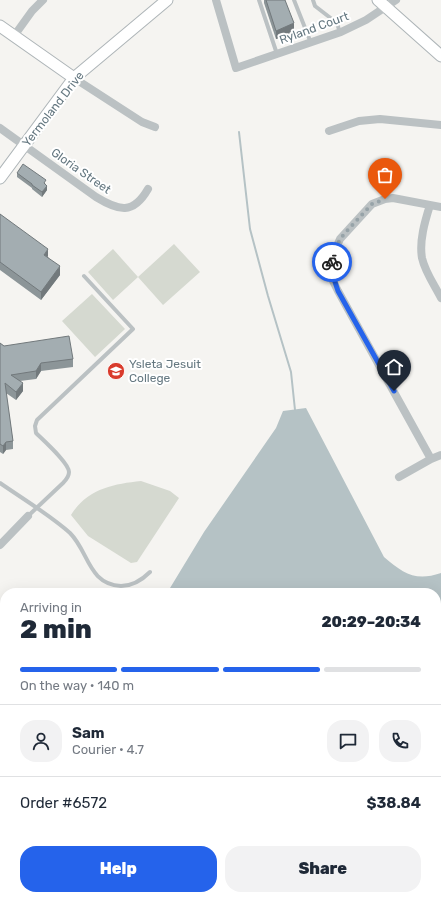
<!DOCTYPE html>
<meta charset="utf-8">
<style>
:root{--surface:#fff;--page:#f2f2f3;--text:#1f2937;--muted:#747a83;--line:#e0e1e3;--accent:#2563eb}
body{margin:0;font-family:Rubik,sans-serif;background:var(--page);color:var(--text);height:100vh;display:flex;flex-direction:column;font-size:15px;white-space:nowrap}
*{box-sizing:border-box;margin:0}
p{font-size:13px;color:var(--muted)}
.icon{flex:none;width:22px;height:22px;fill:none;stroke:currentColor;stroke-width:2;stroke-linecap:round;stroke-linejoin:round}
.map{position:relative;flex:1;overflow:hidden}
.details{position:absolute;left:0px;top:588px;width:441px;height:312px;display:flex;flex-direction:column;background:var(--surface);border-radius:16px 16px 0 0;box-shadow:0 4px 16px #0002}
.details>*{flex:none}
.pin{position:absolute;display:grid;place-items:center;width:34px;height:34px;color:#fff;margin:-41px -17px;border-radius:50% 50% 50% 0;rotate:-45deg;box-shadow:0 0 4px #0007}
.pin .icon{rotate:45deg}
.courier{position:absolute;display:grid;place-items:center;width:40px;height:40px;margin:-20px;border:3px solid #2563eb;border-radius:50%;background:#fff;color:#222;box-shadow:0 1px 5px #0007}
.overview em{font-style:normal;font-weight:800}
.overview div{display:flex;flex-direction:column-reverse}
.overview{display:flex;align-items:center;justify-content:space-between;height:68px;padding:0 20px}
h1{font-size:26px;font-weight:800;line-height:30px}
.bar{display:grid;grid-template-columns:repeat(4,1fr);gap:6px 4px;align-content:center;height:48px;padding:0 20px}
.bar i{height:5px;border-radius:3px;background:var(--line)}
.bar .selected{background:var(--accent)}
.bar p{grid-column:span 4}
.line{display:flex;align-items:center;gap:10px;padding:0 20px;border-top:1px solid var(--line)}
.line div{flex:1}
.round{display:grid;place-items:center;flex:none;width:42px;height:42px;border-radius:16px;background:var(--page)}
.cta{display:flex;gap:8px;margin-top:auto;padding:8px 20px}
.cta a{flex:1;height:46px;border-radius:16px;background:var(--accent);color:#fff;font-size:16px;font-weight:800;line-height:46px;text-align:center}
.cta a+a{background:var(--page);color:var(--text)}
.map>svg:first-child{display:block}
.green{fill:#d5d9d0}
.water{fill:#b5c2c5}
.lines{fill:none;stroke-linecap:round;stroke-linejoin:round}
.stream{stroke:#b5c2c5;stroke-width:2}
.secondary-casing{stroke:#aeb5b8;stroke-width:13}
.lane{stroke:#bbc1c3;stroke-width:4}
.street{stroke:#bbc1c3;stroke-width:8}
.secondary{stroke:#fff;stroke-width:11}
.wall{fill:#8c9598}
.shaded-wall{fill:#72797c}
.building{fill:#a3adb1;stroke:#72797c}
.done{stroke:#97a3a8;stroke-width:4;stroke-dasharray:0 7.2}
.route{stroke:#2563eb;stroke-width:5}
.labels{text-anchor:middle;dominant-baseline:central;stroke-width:4;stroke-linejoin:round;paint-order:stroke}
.street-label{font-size:12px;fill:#657881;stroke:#fff}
.poi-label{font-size:12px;fill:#657881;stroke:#fff;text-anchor:start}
</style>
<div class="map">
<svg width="441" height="900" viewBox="0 0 441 900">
<rect width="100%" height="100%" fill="#f5f4f1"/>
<path class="green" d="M174,244L200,272L163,305L138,277L113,300L88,272L113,249L138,277Z
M92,294L125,329L95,357L62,321Z
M141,481L170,491L179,498L137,562L131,563L88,536L71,515C87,489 113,484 141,481Z"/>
<path class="water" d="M306,408L384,557C403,573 415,582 441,573V625L436,626V593H167L204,532L276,428L283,411Z"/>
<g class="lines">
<path class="stream" d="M239,132L250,229L268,296L291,372L295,410
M436,705L441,703
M282,900L284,895"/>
<defs>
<path id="secondary" d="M378,0L441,56
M0,26L74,78
M0,178L74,78L167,0"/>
</defs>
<use href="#secondary" class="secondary-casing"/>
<path class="lane" d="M259,0L277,54
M294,0L311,43
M313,0L315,6L337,23L340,33
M0,483C23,499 50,515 70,533C89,552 88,584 121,586C133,586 142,580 150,572
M28,516L63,483C66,480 69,477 69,472C69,463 43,440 36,433L35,426L37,420L133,329L84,276
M169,900L170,895"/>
<path class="street" d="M216,0L236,68L341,32L366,20L396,0
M14,36L32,11L43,0
M74,78L142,122L155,127
M0,128L96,197C119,211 133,215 148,189
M329,131L359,121L380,119L441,125
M430,205C425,221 419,241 422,258C425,272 435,286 441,298
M431,459L338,291L333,281L332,265L333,255L340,239L372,204L385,199L393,198L441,207
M399,477L431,459L441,455
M0,545L28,516
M0,700L5,695
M436,723L441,720
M436,822L441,817
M0,860H5
M436,872L441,871
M46,895L51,900
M361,900L366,895
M408,900L409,895"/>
<use href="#secondary" class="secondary"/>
</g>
<path class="wall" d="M264,0H285L294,32L276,39L264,3Z
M17,173L46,184V185L47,190L42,197L32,189V188L17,177Z
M0,214L48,257L60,275L41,300L0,270Z
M0,343L4,346L73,359V367L41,371L36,379L20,381L23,391L16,400L6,393L13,441V449L6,450L3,454L0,452Z"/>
<path class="shaded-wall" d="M294,23V32L276,39V31Z
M47,186V190L42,197V192Z
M48,249V257L44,255Z
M60,266V275L41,300V292Z
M41,363V371L36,379V371Z
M23,383V391L16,400V392Z
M6,442V450L3,454V446Z"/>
<path class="building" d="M266,0H285L294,23L276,31Z
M23,164L46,180L44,183L47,186L42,192L32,185V184L17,173Z
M0,214L48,249L44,255L60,266L41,292L0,262Z
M69,336L73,359L41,363L36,371L11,375L23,383L16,392L5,383L13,441L6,442L3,446L0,444V343L4,346Z"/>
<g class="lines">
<path class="done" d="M332,262L333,255L340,239L346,232L372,204L385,199"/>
<path class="route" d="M332,262V273L338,291L394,391"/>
</g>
<defs>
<symbol id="school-disc" viewBox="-11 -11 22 22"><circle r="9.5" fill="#d93b2c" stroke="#fff"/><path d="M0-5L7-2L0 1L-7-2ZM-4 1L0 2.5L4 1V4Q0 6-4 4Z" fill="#fff"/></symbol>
</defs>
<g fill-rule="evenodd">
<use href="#school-disc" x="106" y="361" width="20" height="20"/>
</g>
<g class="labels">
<g class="street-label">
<text transform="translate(314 28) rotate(-20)">Ryland Court</text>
<text transform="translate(53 109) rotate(-52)">Yermoland Drive</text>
<text transform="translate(81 171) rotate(35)">Gloria Street</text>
</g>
<g class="poi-label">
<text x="129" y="364">Ysleta Jesuit<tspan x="129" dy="14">College</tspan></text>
</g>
</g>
</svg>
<div class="pin" style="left:385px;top:199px;background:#ea580c"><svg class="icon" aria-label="bag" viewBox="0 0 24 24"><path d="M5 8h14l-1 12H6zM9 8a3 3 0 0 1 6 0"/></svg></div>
<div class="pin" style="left:394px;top:391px;background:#1f2937"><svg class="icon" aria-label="home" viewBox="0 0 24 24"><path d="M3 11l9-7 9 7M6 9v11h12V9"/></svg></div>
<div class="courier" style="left:332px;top:262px"><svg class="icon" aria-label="bike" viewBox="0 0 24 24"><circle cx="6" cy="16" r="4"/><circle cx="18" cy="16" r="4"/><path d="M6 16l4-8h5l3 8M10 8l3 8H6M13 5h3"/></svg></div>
<section class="details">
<div class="overview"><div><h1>2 min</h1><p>Arriving in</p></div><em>20:29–20:34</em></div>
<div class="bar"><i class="selected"></i><i class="selected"></i><i class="selected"></i><i></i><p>On the way · 140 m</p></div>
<div class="line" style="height:72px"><a class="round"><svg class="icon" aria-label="person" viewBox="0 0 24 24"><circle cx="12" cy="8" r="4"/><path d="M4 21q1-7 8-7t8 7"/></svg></a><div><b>Sam</b><p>Courier · 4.7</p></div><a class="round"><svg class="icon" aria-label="chat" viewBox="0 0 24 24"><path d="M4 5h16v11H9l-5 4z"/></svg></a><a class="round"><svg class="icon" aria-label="phone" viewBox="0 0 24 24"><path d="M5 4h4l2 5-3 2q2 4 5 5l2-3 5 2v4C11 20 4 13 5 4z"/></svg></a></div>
<div class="line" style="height:52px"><div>Order #6572</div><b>$38.84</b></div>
<div class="cta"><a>Help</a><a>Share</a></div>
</section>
</div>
